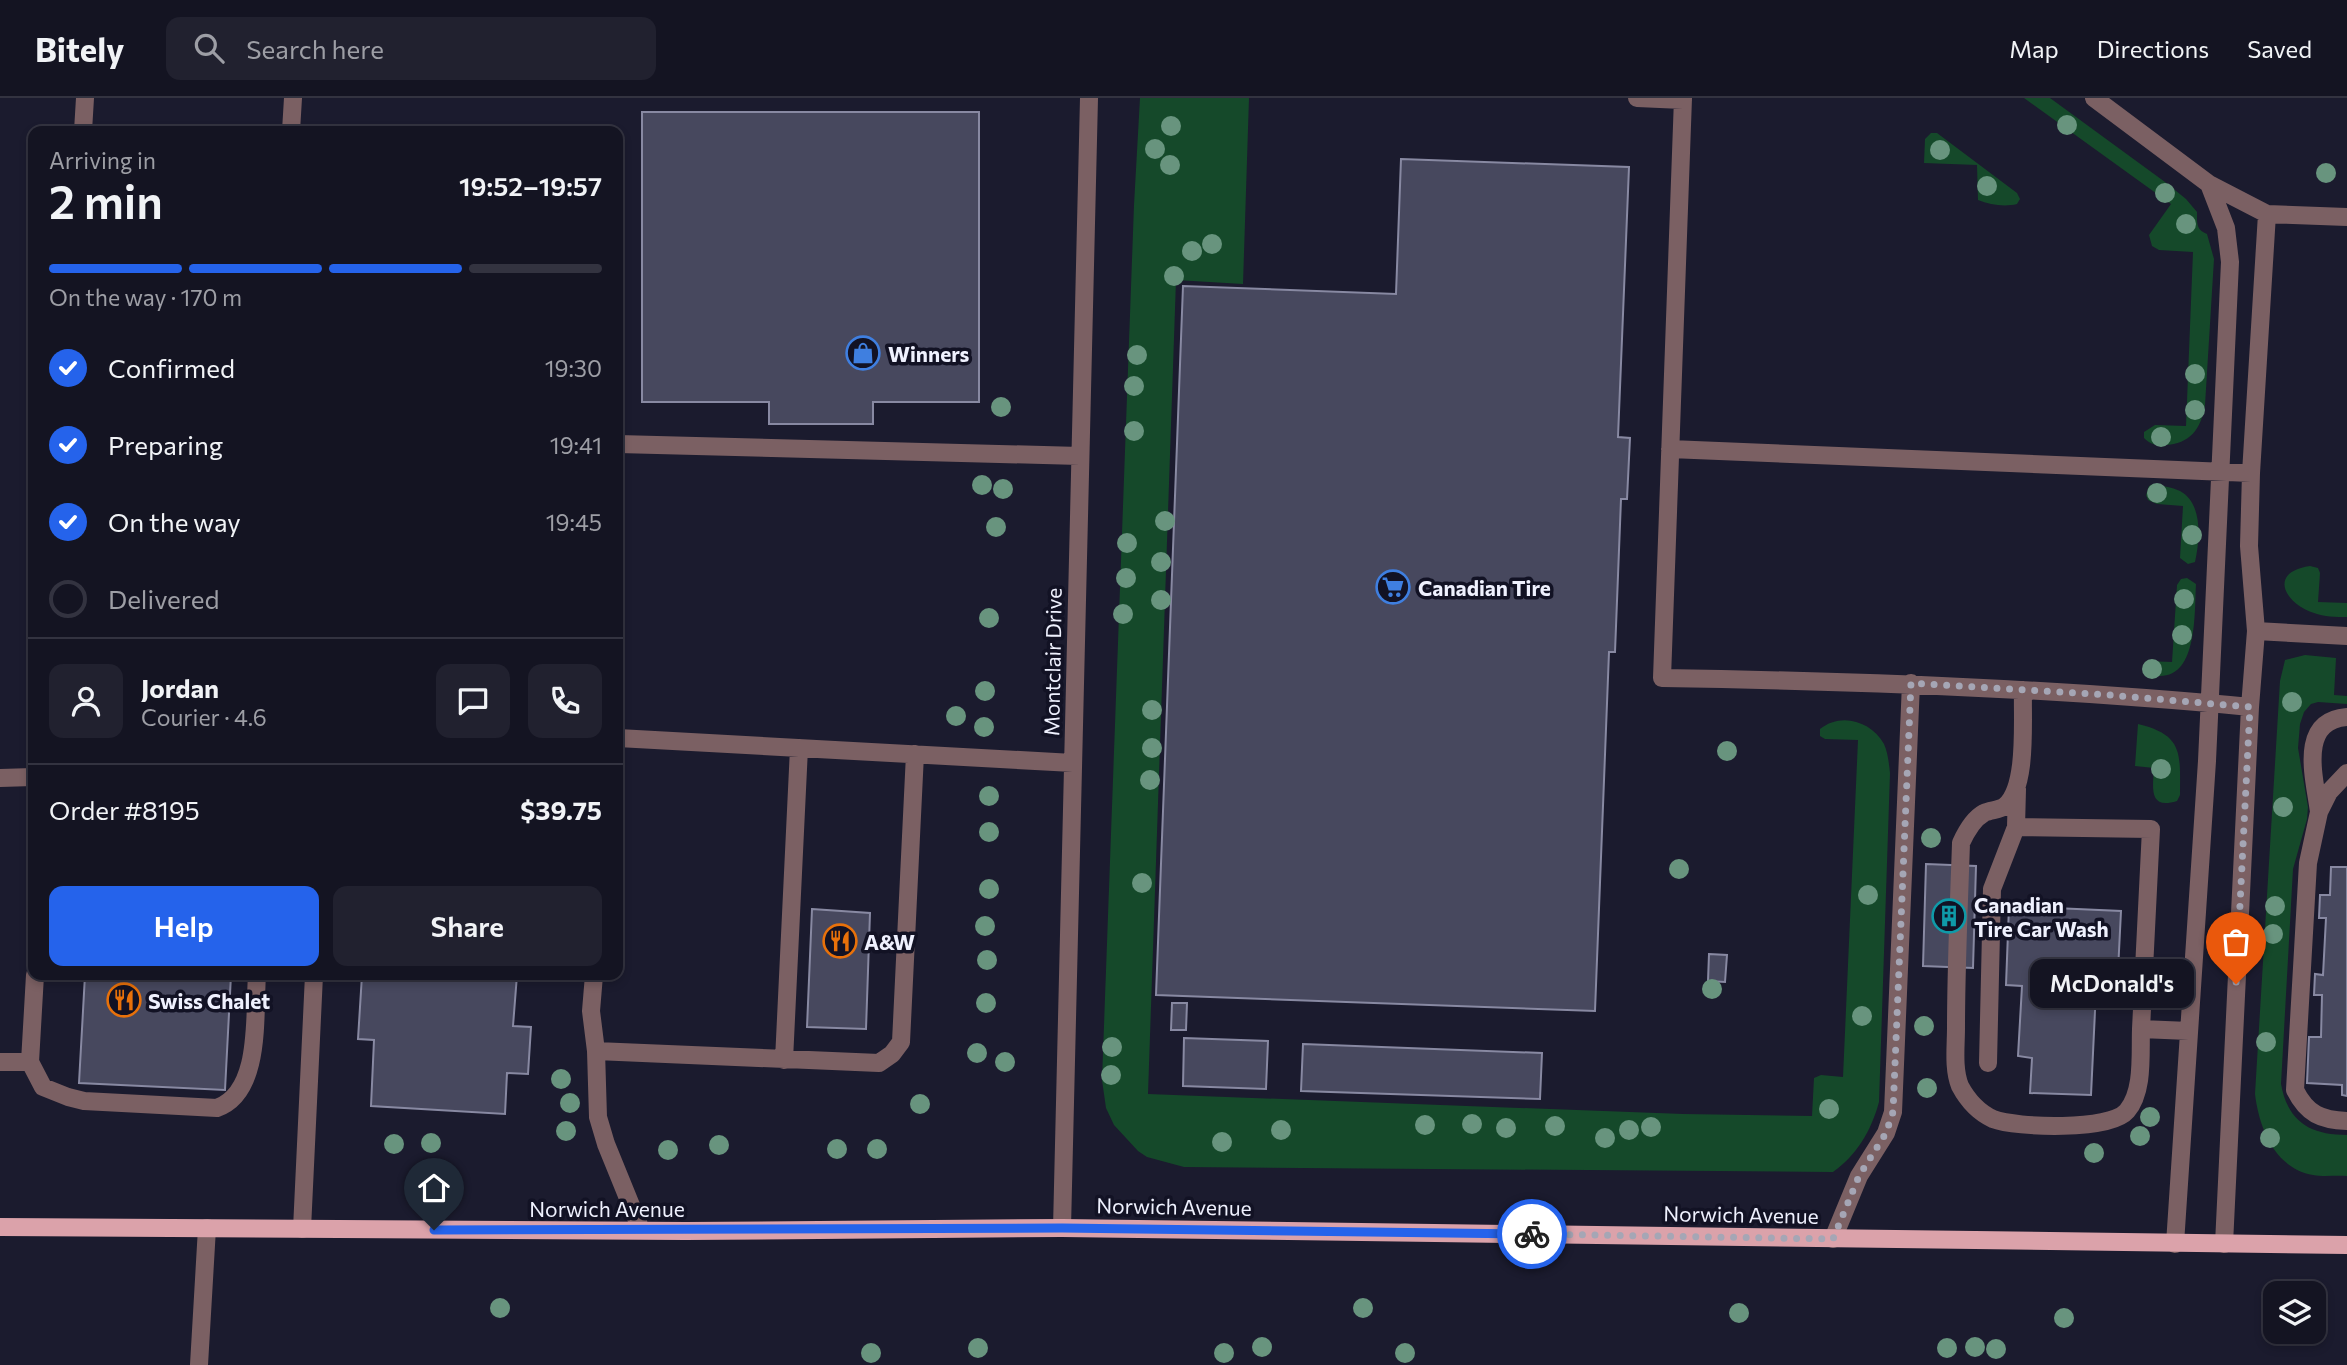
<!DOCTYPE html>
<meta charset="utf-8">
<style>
:root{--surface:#141422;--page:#21212f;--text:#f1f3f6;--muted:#9d9ea5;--line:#333340;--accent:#2563eb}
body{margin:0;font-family:Commissioner,sans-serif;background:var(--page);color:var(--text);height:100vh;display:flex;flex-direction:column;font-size:26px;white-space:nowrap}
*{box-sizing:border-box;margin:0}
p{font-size:23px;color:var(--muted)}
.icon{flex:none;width:38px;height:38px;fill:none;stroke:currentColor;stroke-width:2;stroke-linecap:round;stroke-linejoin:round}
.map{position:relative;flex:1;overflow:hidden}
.drawer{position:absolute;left:28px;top:28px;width:595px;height:854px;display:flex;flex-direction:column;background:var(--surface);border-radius:14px;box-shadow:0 4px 10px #0003,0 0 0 2px var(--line)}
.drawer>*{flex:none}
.buttons{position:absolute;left:2263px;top:1183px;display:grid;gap:14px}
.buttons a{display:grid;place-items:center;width:63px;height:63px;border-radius:14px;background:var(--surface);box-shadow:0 4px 10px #0003,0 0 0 2px var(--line);font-size:35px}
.pin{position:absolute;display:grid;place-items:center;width:60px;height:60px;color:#fff;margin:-72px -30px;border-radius:50% 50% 50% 0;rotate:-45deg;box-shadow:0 0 7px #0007}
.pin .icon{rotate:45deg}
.courier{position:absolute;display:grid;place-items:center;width:70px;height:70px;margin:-35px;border:5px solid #2563eb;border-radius:50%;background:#fff;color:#222;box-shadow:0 2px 9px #0007}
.bubble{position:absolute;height:49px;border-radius:14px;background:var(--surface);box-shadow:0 4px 10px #0003,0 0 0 2px var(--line);font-size:23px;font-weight:600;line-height:49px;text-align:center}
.headline em{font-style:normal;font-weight:600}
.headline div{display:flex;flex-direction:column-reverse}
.headline{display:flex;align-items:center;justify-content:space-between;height:119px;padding:0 21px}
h1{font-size:46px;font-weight:600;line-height:52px}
.bar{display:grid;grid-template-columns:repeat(4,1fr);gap:10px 7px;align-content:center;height:84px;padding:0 21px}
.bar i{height:9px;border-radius:5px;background:var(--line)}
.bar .active{background:var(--accent)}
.bar p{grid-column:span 4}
.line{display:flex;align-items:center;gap:18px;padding:0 21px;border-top:2px solid var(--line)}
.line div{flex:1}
.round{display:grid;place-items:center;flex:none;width:74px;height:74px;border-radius:14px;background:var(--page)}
ol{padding:0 21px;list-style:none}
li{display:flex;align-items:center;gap:21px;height:77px}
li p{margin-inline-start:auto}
li .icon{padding:7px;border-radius:50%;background:var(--accent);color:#fff;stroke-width:4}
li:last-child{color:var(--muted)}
li i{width:38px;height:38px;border:4px solid var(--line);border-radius:50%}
.button{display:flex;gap:14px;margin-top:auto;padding:14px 21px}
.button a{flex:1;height:80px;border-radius:14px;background:var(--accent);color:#fff;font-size:28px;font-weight:600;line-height:80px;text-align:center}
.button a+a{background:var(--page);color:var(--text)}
header{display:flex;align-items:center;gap:42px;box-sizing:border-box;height:98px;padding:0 35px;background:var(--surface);border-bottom:2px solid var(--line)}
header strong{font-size:33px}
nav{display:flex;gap:38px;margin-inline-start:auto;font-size:24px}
.search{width:490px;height:63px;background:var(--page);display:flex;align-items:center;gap:18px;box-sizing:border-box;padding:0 24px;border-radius:14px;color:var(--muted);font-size:26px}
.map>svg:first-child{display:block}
.green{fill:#15492a}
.building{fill:#47485e;stroke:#8889a2;stroke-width:2}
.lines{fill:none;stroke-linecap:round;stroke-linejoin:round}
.minor{stroke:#7b6063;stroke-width:18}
.major{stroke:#dba2aa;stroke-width:18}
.tree{fill:#68947e}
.done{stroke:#a5a6b5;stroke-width:7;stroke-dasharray:0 12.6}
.route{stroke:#2563eb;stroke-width:9}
.labels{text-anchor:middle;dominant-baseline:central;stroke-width:7;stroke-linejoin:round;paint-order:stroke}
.poi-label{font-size:21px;font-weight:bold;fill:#eff1fe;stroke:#121224;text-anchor:start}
.street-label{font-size:21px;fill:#eff1fe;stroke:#121224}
</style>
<header>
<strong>Bitely</strong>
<div class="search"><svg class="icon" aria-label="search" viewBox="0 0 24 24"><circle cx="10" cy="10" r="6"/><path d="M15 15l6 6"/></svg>Search here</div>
<nav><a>Map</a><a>Directions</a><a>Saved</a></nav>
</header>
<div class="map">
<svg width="2347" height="1267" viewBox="0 0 2347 1267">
<rect width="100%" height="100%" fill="#1b1b2e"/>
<path class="green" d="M1140,0H1249L1243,186L1176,182L1148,996L1683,1016L1812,1018L1814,980L1821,977L1843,979L1858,642L1825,641L1820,638V631C1841,614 1871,623 1884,646C1888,655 1889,666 1890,675L1879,1004C1871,1033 1857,1057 1833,1074L1184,1069L1147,1059L1138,1053L1114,1027L1106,1010L1102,982L1134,107Z
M2024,0H2050L2165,84L2186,101L2197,114C2197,125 2196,132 2207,136L2214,161L2205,307C2201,331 2190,346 2165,347C2156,348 2150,346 2144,340V334L2155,327L2186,328L2193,154L2159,152L2152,148L2149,137L2171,106Z
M1931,35H1937L2017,95L2020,101L2017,106C2005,109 1990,107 1978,102L1977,67L1924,65L1925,41Z
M2153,386C2161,388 2172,389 2180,393C2203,405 2200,442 2195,464L2188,466L2180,460L2183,408L2157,406L2148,402L2146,397L2149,388Z
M2310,468L2318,470L2320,475L2318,504L2347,505V519C2336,519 2324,519 2314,515C2284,505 2268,474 2310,468Z
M2187,480L2196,486C2194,518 2199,594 2144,575L2143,570L2147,563L2172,564L2177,487L2181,481Z
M2305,557L2336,560L2334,597L2347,598V606L2318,604L2311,606L2304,614L2300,626L2298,650L2308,709L2307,721L2293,771L2281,986C2288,1024 2310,1037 2347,1037V1078C2336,1077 2324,1079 2313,1077C2274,1070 2259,1029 2255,996L2280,583L2285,562Z
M2138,626C2184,637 2180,656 2180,697L2177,703C2148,712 2153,689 2154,670L2135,668Z"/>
<path class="building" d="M642,14H979V304H873V326H769V304H642Z
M1401,61L1629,69L1618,339L1630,340L1627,401H1621L1615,554H1609L1595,913L1156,897L1183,188L1396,196Z
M1926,766L1976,768L1973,870L1923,868Z
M2331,769H2347V998L2342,997V987L2307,985L2309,939H2321L2322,897H2314L2315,876L2323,877L2326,820H2319L2320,797H2330Z
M2009,808L2121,813L2117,893L2096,892L2091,997L2030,995L2032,960L2018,958L2022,888L2006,887Z
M812,811L870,815L866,931L807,929Z
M1709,856L1727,857L1725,884L1708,883Z
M85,877H231L225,992L79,985Z
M362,877H517L513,928L531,929L528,976L507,975L505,1016L371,1008L374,942L358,941Z
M1172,905H1187L1186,932H1171Z
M1184,940L1268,943L1266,991L1183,988Z
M1303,946L1542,955L1540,1001L1301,993Z"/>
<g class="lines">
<path class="minor" d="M1637,0L1683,2
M1683,0L1662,580C1858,583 2054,590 2250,609
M2094,0L2209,86L2267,116L2347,119
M83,33L85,0
M291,33L293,0
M618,346L1080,358
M1670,351L2251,375
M2256,533L2347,538
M2023,592C2022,621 2028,689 2005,708C2000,712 1990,712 1984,715C1973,721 1966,734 1961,745C1959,806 1956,868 1956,930C1956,948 1953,971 1960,988C1968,1003 1978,1014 1993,1021C2017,1030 2110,1033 2127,1013C2144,993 2140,956 2141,931L2189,933
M618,640L1073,665
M2347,675L2329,694L2319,714L2308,765L2295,992C2307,1016 2321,1022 2347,1023
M0,680L33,679
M2017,691L2016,729L2151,731L2141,931
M2319,714C2315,681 2297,623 2347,619
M35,877L30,964L43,989L68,999L84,1003L217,1010C262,994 254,916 257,877
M594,877L591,913L596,953L598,1019L606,1046L641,1132
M596,953L879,965L892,956L901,944L915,656
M784,962L799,650
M0,964H30
M1988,965L1992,791L2016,729
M1062,1130L1089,0
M302,1131L314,877
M1833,1141L1859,1078L1886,1035L1893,1014L1911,585
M2175,1146L2207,663L2230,164L2226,130L2209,86
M2224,1146L2250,609L2256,533L2249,448L2251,375L2267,116
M199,1267L207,1130"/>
<path class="major" d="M0,1129L686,1133L1062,1130L2347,1147"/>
</g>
<g class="tree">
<circle cx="2067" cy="27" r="10"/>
<circle cx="1171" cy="28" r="10"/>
<circle cx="1155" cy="51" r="10"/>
<circle cx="1940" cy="52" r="10"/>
<circle cx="1170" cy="67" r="10"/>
<circle cx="2326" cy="75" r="10"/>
<circle cx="1987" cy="88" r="10"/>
<circle cx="2165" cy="95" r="10"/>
<circle cx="2186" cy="126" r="10"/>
<circle cx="1212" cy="146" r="10"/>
<circle cx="1192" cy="153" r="10"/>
<circle cx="1174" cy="178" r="10"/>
<circle cx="1137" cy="257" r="10"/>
<circle cx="2195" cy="276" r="10"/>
<circle cx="1134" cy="288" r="10"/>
<circle cx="1001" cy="309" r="10"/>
<circle cx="2195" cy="312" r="10"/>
<circle cx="1134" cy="333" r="10"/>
<circle cx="2161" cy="339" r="10"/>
<circle cx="982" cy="387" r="10"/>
<circle cx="1003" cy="391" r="10"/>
<circle cx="2157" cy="395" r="10"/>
<circle cx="1165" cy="423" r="10"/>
<circle cx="996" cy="429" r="10"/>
<circle cx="2192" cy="437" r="10"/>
<circle cx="1127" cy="445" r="10"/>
<circle cx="1161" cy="464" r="10"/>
<circle cx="1126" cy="480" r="10"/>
<circle cx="2184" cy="501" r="10"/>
<circle cx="1161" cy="502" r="10"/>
<circle cx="1123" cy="516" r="10"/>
<circle cx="989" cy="520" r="10"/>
<circle cx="2182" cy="537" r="10"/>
<circle cx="2152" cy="571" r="10"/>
<circle cx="985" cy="593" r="10"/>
<circle cx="2292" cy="604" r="10"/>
<circle cx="1152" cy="612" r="10"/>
<circle cx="956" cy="618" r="10"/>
<circle cx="984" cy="629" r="10"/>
<circle cx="1152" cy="650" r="10"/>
<circle cx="1727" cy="653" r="10"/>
<circle cx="2161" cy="671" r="10"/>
<circle cx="1150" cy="682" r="10"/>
<circle cx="989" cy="698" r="10"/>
<circle cx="2283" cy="709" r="10"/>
<circle cx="989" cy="734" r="10"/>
<circle cx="1931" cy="740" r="10"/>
<circle cx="1679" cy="771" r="10"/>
<circle cx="1142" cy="785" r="10"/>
<circle cx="989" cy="791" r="10"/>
<circle cx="1868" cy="797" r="10"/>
<circle cx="2275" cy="808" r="10"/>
<circle cx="985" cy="828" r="10"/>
<circle cx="2273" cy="836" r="10"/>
<circle cx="987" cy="862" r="10"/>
<circle cx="1712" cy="891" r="10"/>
<circle cx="986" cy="905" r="10"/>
<circle cx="1862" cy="918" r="10"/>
<circle cx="1924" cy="928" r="10"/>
<circle cx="2266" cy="944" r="10"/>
<circle cx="1112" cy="949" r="10"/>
<circle cx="977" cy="955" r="10"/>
<circle cx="1005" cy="964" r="10"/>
<circle cx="1111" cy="977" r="10"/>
<circle cx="561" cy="981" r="10"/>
<circle cx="1927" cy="990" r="10"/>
<circle cx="570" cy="1005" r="10"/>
<circle cx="920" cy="1006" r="10"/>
<circle cx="1829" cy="1011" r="10"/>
<circle cx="2150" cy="1019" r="10"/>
<circle cx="1472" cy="1026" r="10"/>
<circle cx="1425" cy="1027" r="10"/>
<circle cx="1555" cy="1028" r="10"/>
<circle cx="1651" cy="1029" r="10"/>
<circle cx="1506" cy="1030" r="10"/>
<circle cx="1281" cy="1032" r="10"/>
<circle cx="1629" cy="1032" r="10"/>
<circle cx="566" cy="1033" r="10"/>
<circle cx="2140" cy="1038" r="10"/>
<circle cx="1605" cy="1040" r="10"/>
<circle cx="2270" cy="1040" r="10"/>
<circle cx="1222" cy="1044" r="10"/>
<circle cx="431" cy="1045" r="10"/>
<circle cx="394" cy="1046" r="10"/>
<circle cx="719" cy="1047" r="10"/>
<circle cx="837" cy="1051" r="10"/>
<circle cx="877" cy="1051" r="10"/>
<circle cx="668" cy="1052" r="10"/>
<circle cx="2094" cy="1055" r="10"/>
<circle cx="500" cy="1210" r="10"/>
<circle cx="1363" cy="1210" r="10"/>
<circle cx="1739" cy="1215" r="10"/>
<circle cx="2064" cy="1220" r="10"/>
<circle cx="1262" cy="1249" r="10"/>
<circle cx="1975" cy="1249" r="10"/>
<circle cx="978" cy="1250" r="10"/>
<circle cx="1947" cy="1250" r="10"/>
<circle cx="1996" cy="1251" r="10"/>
<circle cx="871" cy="1255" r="10"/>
<circle cx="1224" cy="1255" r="10"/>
<circle cx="1405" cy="1255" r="10"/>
</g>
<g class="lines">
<path class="done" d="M1532,1136L1833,1141L1859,1078L1886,1035L1893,1014L1911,585L2109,597L2250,609L2236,886"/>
<path class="route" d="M434,1132L1062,1130L1532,1136"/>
</g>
<defs>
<symbol id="shop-ring" viewBox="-11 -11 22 22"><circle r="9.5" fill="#121224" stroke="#3f7fe0" stroke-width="1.5"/><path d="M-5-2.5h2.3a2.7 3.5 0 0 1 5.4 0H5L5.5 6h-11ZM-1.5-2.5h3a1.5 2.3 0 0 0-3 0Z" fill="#3f7fe0"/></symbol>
<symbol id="supermarket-ring" viewBox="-11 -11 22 22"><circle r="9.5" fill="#121224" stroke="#3f7fe0" stroke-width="1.5"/><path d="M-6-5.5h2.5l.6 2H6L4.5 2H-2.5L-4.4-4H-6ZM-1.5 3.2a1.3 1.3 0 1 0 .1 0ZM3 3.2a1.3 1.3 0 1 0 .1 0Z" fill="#3f7fe0"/></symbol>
<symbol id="building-ring" viewBox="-11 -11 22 22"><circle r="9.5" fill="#121224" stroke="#0f9aa8" stroke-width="1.5"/><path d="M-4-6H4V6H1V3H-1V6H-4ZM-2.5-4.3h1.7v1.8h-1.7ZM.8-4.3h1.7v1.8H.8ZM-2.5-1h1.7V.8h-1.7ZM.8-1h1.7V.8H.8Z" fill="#0f9aa8"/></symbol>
<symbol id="restaurant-ring" viewBox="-11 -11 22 22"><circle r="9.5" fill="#121224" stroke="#e8710a" stroke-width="1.5"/><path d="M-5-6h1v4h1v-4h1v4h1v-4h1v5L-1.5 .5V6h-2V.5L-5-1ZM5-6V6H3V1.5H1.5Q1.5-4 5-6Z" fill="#e8710a"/></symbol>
</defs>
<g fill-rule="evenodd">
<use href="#shop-ring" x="844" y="236" width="38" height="38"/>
<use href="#supermarket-ring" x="1374" y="470" width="38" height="38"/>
<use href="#building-ring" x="1930" y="799" width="38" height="38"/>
<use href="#restaurant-ring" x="821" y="824" width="38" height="38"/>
<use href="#restaurant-ring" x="105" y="883" width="38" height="38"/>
</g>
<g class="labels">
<g class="poi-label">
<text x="888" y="255">Winners</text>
<text x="1418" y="489">Canadian Tire</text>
<text x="1974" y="806">Canadian<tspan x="1974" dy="24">Tire Car Wash</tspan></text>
<text x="864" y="843">A&amp;W</text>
<text x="148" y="902">Swiss Chalet</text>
</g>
<g class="street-label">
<text transform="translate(1052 564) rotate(-89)">Montclair Drive</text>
<text transform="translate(1174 1108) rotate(1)">Norwich Avenue</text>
<text x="607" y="1110">Norwich Avenue</text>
<text transform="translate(1741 1116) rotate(1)">Norwich Avenue</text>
</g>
</g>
</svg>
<div class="buttons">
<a><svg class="icon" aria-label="layers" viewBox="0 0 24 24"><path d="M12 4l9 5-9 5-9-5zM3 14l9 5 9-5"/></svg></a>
</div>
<div class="pin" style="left:2236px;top:886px;background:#ea580c"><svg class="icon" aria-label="bag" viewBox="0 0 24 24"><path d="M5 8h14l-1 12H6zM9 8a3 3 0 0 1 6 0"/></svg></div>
<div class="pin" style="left:434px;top:1132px;background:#1f2937"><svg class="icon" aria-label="home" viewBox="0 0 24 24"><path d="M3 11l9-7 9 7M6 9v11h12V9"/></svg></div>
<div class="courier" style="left:1532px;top:1136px"><svg class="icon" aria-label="bike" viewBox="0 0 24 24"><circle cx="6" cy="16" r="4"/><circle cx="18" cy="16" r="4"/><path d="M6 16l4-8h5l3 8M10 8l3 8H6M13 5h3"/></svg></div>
<div class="bubble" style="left:2030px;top:861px;width:164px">McDonald's</div>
<section class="drawer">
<div class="headline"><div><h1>2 min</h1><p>Arriving in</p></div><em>19:52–19:57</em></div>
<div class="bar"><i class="active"></i><i class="active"></i><i class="active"></i><i></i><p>On the way · 170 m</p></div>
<ol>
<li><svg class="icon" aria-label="check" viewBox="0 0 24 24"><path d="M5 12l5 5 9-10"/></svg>Confirmed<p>19:30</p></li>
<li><svg class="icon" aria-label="check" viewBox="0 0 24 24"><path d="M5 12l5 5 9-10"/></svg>Preparing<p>19:41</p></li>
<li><svg class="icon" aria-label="check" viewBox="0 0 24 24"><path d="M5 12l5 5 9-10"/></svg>On the way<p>19:45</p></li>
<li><i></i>Delivered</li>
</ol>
<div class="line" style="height:126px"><a class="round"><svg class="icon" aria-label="person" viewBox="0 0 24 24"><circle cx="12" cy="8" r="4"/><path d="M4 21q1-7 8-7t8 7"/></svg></a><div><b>Jordan</b><p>Courier · 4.6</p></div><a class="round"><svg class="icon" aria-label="chat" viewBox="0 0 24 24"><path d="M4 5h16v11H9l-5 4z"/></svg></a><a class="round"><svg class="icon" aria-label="phone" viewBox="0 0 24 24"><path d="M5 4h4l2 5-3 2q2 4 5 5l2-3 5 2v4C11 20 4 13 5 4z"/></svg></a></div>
<div class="line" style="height:91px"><div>Order #8195</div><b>$39.75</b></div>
<div class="button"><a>Help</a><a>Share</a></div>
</section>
</div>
